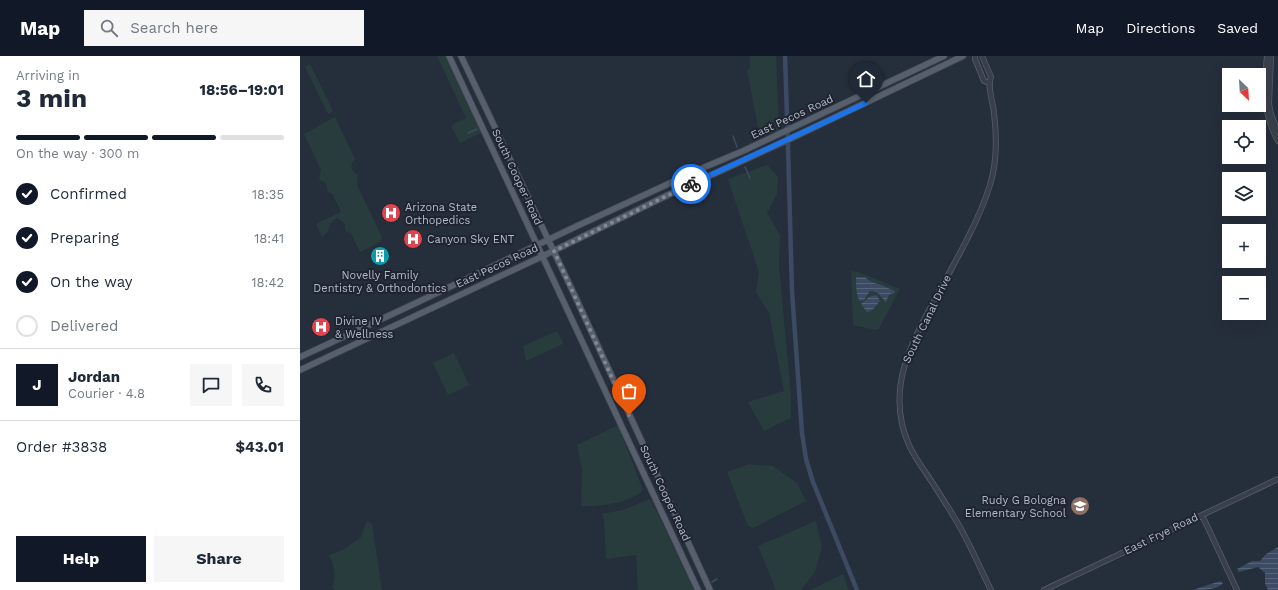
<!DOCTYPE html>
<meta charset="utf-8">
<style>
:root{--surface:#fff;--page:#f6f6f7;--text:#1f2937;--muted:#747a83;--line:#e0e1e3;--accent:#111827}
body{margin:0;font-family:"Work Sans",sans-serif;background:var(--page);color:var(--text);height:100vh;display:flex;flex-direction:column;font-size:15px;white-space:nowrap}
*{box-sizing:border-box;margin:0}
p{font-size:13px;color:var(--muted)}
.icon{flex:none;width:22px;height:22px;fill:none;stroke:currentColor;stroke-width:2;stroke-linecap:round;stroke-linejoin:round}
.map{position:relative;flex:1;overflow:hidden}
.sheet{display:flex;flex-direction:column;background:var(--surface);width:300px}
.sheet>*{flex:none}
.needle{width:26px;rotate:155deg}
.fabs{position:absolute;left:922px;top:12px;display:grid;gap:8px}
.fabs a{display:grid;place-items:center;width:44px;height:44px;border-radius:0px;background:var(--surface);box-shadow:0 4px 16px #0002;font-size:20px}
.pin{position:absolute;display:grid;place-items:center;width:34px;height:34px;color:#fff;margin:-41px -17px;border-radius:50% 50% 50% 0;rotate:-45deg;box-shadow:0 0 4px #0007}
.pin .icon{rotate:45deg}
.courier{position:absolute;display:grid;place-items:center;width:40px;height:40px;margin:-20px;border:3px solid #1a73e8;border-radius:50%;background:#fff;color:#222;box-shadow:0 1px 5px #0007}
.summary em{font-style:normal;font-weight:700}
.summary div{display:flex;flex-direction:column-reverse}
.summary{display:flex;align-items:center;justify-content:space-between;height:68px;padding:0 16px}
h1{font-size:26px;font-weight:700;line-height:30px}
.bar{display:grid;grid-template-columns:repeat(4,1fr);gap:6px 4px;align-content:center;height:48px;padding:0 16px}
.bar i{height:5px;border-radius:3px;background:var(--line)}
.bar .on{background:var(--accent)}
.bar p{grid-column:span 4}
.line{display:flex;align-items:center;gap:10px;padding:0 16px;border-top:1px solid var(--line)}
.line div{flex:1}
.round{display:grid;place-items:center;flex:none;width:42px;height:42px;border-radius:0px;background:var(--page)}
ol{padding:0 16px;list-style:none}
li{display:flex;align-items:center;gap:12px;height:44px}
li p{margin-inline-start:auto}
li .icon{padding:4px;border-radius:50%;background:var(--accent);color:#fff;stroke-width:4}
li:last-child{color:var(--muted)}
li i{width:22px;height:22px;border:2px solid var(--line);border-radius:50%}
.primary-button{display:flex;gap:8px;margin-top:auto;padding:8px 16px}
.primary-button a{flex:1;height:46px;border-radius:0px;background:var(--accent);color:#fff;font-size:16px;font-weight:700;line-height:46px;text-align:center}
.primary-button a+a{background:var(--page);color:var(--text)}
header{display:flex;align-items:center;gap:24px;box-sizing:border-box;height:56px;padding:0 20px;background:var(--accent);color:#fff}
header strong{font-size:19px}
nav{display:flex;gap:22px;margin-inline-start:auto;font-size:14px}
.search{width:280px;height:36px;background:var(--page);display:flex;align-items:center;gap:10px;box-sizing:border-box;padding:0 14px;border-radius:0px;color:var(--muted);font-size:15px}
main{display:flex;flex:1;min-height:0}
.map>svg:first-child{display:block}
.green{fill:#283c3e}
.water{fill:url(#water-rules)}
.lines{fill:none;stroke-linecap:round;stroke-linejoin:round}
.stream{stroke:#3c4b63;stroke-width:1.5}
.canal{stroke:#3c4b63;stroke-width:4.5}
.minor-casing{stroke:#575e6a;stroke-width:6}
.major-casing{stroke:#424955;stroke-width:7}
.minor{stroke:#39404c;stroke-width:4.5}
.major{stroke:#575f6c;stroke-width:5.5}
.done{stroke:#838a96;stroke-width:4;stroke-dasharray:0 7.2}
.route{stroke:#1a73e8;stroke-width:5}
.labels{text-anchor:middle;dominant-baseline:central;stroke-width:4;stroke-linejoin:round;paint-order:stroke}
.street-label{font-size:11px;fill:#b5bbc7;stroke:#1e2531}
.poi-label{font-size:11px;fill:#b5bbc7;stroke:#1e2531;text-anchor:start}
</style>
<header>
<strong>Map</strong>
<div class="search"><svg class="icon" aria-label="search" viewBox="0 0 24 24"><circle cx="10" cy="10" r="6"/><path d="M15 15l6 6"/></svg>Search here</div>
<nav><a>Map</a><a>Directions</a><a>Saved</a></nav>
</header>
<main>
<section class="sheet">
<div class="summary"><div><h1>3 min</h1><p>Arriving in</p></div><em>18:56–19:01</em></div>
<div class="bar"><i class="on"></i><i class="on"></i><i class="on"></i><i></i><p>On the way · 300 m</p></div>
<ol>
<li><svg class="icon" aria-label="check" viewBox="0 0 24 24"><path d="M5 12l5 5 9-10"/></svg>Confirmed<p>18:35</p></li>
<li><svg class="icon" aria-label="check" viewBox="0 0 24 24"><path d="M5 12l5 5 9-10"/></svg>Preparing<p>18:41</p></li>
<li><svg class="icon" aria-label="check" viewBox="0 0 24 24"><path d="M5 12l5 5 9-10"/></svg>On the way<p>18:42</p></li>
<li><i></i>Delivered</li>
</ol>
<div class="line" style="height:72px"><b class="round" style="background:var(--accent);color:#fff">J</b><div><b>Jordan</b><p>Courier · 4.8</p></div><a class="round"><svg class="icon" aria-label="chat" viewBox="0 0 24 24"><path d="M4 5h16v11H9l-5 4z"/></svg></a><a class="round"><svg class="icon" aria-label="phone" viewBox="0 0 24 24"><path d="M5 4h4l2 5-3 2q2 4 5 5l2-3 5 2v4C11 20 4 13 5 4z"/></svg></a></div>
<div class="line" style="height:52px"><div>Order #3838</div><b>$43.01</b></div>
<div class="primary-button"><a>Help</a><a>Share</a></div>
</section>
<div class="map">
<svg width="978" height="534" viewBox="0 0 978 534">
<defs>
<pattern id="water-rules" width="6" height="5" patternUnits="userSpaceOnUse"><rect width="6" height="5" fill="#3c4b63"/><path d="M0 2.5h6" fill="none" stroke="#566378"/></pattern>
</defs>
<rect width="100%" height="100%" fill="#252e3b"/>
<path class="green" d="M137,0H145L181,77L160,87L152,72L153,68L166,62Z
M450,0H476L479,74L460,82L447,14L450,13Z
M10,8L33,55L28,58L5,11Z
M35,61L55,103C49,109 51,115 58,119L57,129L82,181L80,186L60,196L51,177L45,175V168C35,156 30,167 28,176L22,181L16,168L41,156L33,139L27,134C27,128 25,125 19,124L21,114L4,78Z
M467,109L478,121L477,138L467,157L480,179L479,211L491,339V362L464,375L448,346L484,335L469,257L456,236L459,216L428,123Z
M551,215L559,216L600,233L579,273L576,274L553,269Z
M257,275L263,286V288L226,305L223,290Z
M154,297L169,329L148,339L133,307Z
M318,369L343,434C332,447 297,451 281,450L282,414L277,389Z
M449,408L473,410L497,427L506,445L453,472L448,470L427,416Z
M350,443L359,460L394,534H338L336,499L306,503L304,464L302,458L322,454Z
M67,465L72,468L82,534H35L32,531C37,521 34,509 29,499L43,494L61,481Z
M516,465L522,491L515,516L501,534H476L458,490Z
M543,518L549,534H510Z"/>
<path class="water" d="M556,221H565C571,228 579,227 586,231C589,232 591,234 595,235L594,237C587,238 588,242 586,247C581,240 579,235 570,235L564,244L560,245C556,240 556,228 556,221Z
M576,239L578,241L580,245C576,249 573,255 567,256L561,248L569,241Z
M978,491V534H968L965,528V517L958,511L939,516L937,513L952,505H960L966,498Z
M920,525L923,527C918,534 902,534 893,534Z"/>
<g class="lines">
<path class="stream" d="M168,77L177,73
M433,80L437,91
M445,111L450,122
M412,526L417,523"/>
<path class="canal" d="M485,0L488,90L492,235L502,377L506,403L513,426L557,534"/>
<defs>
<path id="minor" d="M675,0V3L684,25L689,27
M682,0L691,21C687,32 693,45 694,57C697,81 697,106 690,129C679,164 660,197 642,230C615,281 583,330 609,389C614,400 621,410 628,420C638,435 648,451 657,466C670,488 680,512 691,534
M967,0C964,32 962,56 978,85
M971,0L969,48L971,58L978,76
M902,459L937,534
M744,534L978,423"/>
<path id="major" d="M149,0L398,534
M161,0L275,240L410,534
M0,301L116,247L277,170L405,111L443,95L644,0
M0,314L243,200L368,139L494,81L663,0"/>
</defs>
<use href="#minor" class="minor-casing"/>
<use href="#major" class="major-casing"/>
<use href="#minor" class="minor"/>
<use href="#major" class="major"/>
</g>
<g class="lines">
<path class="done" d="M329,359L254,195L391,128"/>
<path class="route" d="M391,128L566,47"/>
</g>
<defs>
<symbol id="hospital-disc" viewBox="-11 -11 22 22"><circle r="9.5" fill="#e0444e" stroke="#1e2531"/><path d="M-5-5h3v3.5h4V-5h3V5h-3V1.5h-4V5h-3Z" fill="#fff"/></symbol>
<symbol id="building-disc" viewBox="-11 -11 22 22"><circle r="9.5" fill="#0f9aa8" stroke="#1e2531"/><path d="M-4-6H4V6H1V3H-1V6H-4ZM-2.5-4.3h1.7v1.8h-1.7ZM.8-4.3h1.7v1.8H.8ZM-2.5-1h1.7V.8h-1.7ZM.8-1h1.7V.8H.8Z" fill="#fff"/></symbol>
<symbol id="school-disc" viewBox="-11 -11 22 22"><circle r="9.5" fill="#8d6e63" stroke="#1e2531"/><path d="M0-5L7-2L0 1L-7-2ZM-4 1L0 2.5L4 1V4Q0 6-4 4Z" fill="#fff"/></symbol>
</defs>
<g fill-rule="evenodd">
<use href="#hospital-disc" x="80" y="146" width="22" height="22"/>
<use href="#hospital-disc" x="102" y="172" width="22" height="22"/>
<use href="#building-disc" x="69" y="189" width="22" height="22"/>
<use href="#hospital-disc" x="10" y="260" width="22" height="22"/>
<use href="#school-disc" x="769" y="439" width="22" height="22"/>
</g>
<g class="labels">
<g class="street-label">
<text transform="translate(492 61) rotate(-25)">East Pecos Road</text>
<text transform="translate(217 121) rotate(65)">South Cooper Road</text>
<text transform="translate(197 210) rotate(-25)">East Pecos Road</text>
<text transform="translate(627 263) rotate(-64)">South Canal Drive</text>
<text transform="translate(365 437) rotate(65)">South Cooper Road</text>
<text transform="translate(861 478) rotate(-26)">East Frye Road</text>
</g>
<g class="poi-label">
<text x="105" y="151">Arizona State<tspan x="105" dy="13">Orthopedics</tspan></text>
<text x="127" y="183">Canyon Sky ENT</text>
<text x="80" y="219" text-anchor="middle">Novelly Family<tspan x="80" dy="13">Dentistry &amp; Orthodontics</tspan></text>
<text x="35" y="265">Divine IV<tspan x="35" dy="13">&amp; Wellness</tspan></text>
<text x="766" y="444" text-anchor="end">Rudy G Bologna<tspan x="766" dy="13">Elementary School</tspan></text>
</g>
</g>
</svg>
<div class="fabs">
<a><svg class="needle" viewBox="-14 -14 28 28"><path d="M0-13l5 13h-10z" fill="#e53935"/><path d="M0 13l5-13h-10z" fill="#747a83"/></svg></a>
<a><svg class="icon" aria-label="locate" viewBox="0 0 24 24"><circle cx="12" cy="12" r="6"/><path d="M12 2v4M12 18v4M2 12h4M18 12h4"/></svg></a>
<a><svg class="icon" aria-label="layers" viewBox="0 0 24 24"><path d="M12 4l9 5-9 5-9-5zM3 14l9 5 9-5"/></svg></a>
<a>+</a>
<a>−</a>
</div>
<div class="pin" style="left:329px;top:359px;background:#ea580c"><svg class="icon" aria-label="bag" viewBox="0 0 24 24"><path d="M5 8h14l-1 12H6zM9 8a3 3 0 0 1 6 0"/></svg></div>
<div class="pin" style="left:566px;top:47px;background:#1f2937"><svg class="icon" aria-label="home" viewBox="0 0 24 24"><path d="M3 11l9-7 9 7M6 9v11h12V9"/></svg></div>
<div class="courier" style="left:391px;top:128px"><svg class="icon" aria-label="bike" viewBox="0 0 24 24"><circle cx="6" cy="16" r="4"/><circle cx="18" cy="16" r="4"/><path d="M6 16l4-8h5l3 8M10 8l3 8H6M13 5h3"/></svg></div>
</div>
</main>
